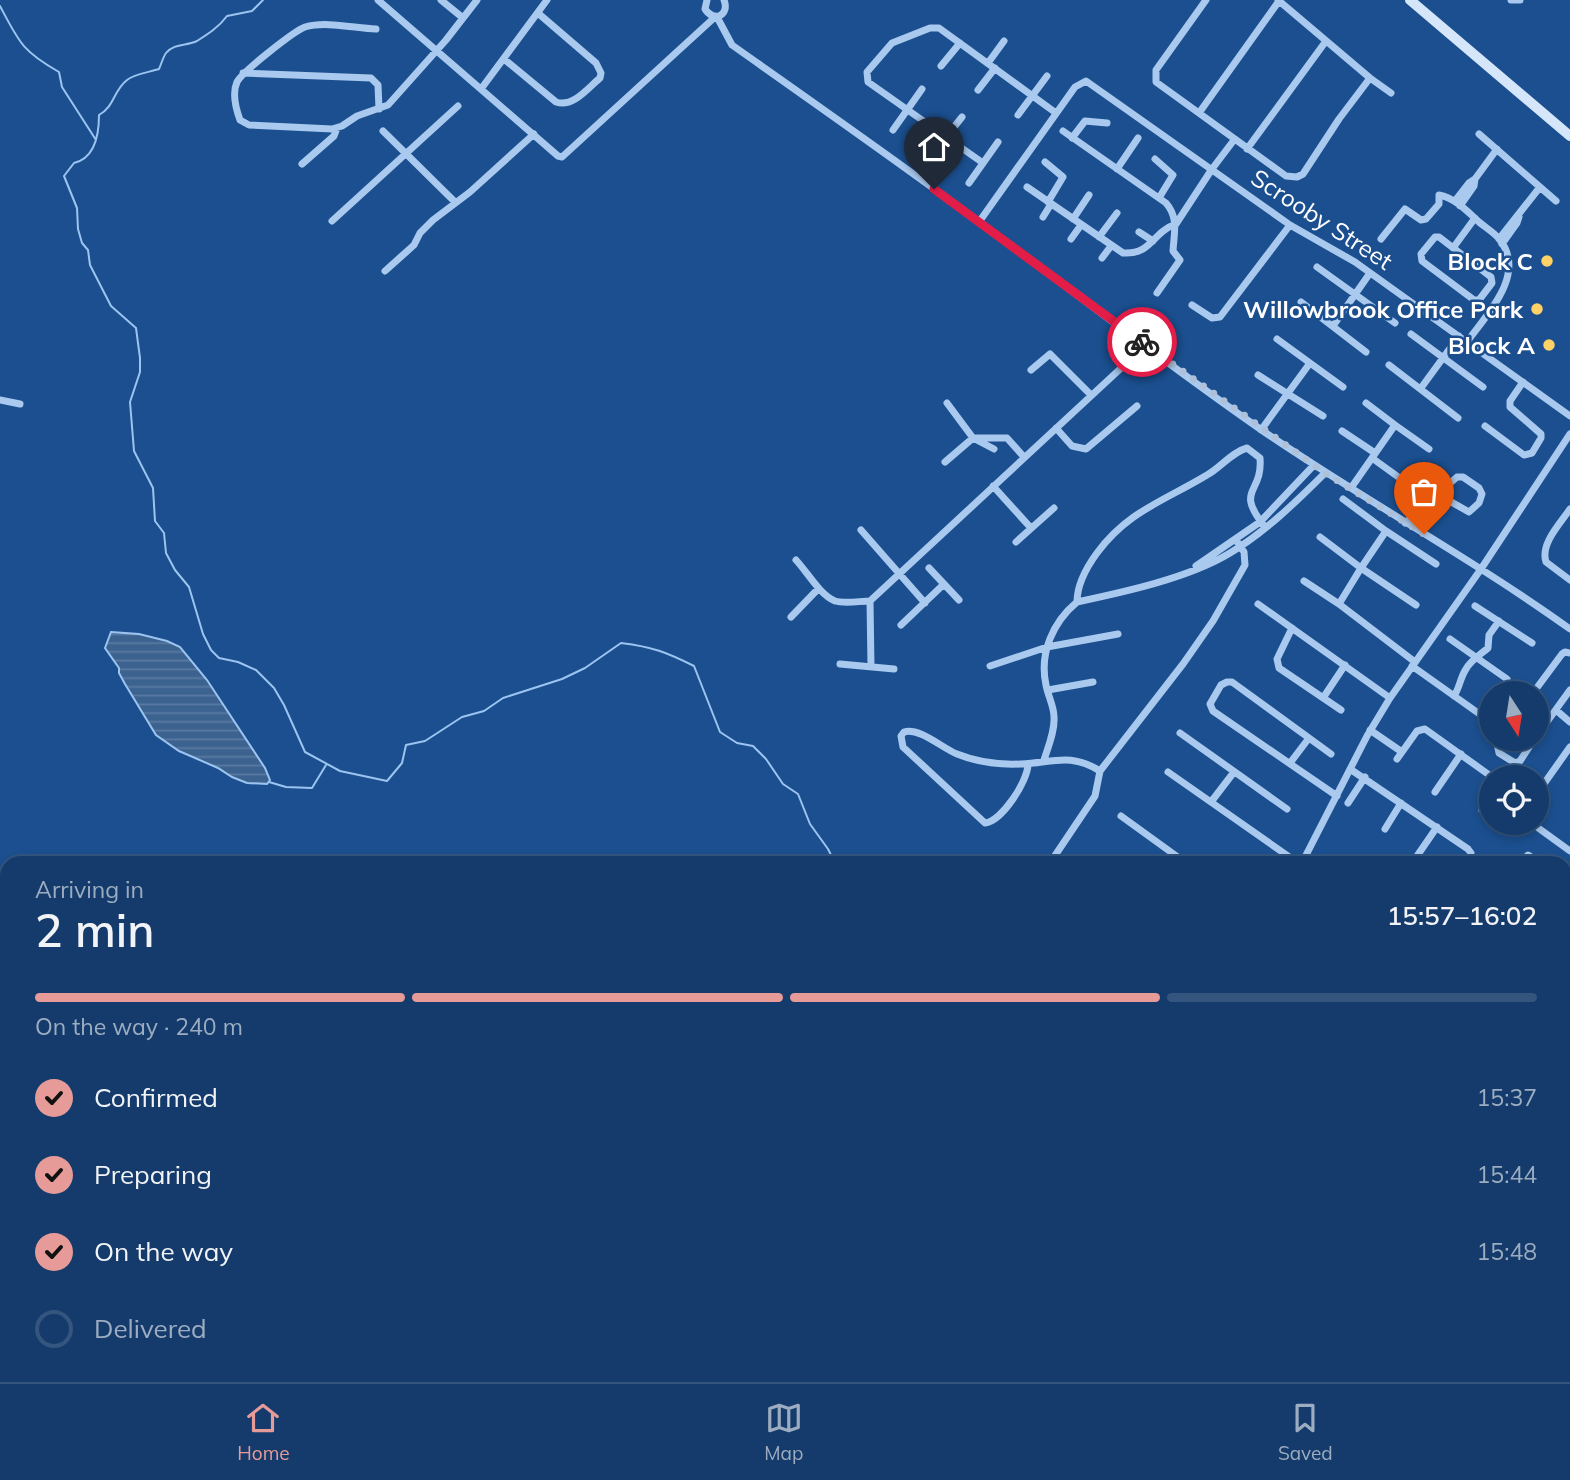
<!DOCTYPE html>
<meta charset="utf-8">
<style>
:root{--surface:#143b6b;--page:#214673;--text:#f1f3f6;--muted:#9dadc1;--line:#33557e;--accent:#e69b98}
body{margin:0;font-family:Mulish,sans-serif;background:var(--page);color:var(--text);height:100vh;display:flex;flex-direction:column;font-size:26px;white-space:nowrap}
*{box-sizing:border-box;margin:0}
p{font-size:23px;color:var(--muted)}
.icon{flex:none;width:38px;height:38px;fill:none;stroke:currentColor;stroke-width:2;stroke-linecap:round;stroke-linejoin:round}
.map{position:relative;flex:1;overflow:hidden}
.side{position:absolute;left:0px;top:856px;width:1572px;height:527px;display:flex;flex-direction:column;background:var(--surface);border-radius:21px 21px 0 0;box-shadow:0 4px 10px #0003,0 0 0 2px var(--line)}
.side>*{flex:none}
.needle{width:46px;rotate:168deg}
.tools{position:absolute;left:1479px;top:681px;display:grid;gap:14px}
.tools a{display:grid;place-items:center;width:70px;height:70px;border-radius:50%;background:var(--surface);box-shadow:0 4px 10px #0003,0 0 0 2px var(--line);font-size:35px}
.pin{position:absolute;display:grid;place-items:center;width:60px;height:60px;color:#fff;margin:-72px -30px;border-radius:50% 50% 50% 0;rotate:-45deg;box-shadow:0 0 7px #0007}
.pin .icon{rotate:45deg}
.courier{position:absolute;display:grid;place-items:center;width:70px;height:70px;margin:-35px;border:5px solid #e11d48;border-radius:50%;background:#fff;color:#222;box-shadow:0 2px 9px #0007}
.summary em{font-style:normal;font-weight:600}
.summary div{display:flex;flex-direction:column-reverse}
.summary{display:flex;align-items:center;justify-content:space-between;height:119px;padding:0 35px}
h1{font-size:46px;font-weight:600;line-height:52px}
.bar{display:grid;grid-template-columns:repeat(4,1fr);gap:10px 7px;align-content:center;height:84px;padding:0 35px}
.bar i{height:9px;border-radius:5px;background:var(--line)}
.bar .on{background:var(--accent)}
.bar p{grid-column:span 4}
ol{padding:0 35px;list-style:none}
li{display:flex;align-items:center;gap:21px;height:77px}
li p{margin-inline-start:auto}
li .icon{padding:7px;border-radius:50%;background:var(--accent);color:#111;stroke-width:4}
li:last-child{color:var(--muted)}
li i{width:38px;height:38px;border:4px solid var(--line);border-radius:50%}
.tabs{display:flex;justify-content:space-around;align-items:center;height:98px;border-top:2px solid var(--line);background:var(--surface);font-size:19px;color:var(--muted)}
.tabs a{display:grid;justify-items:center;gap:4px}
.tabs .on{color:var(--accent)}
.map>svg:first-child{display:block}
.water{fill:url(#water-rules);stroke:#9cc4f0;stroke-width:2}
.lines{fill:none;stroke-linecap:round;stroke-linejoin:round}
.stream{stroke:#9cc4f0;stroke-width:2}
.street{stroke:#a9c9ee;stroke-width:7}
.secondary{stroke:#d6e6fa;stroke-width:10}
.done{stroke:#afc1d8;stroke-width:7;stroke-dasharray:0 12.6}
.route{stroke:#e11d48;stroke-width:9}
.poi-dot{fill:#ffd166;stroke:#1b4f8f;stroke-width:2.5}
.labels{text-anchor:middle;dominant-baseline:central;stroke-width:5;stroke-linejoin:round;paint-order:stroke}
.street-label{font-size:24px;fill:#fff;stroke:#1b4f8f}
.poi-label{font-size:24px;font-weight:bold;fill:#fff;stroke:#1b4f8f;text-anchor:end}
</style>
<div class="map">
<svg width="1570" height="1382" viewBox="0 0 1570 1382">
<defs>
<pattern id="water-rules" width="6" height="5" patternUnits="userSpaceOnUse" patternTransform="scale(1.75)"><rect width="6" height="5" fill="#3c6290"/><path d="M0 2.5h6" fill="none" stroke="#597aa1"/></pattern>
</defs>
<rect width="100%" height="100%" fill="#1b4f8f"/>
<path class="water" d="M111,632L139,634L167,641L180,647L207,680L265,768L270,780L267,784L247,783L232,777L218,768L179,751L156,735L125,684L119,673V668L105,648Z"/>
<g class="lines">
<path class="stream" d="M263,0L252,11L227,16C219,27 208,34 197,41C187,46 174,43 166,53C163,57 161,65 159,69C150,72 134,74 127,80C113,91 115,106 99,115C99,134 95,158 74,163L64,176L77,208L78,229L82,243L88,250L90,265L111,306L136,328L140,358V372L130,402L134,451L153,488L155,521L164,533L166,553L175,570L189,587L203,634L211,650L219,658L238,662L256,670L274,688L284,705L305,752L340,771L387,781L402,763L406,745L425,741L462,717L484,711L503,698L562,679L585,668L621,643C653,647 666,652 694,666L720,732L737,743L753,746L766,759L783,784L798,794L810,824L828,849L835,863
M0,6C19,42 22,51 59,72L62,87L96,140
M269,782L286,787L312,788L326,765
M945,1382L946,1376"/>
<path class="street" d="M378,0L558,156L562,157L715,17
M441,0L463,18
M707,0L705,9C714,23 730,15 724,0
M1206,0L1156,70V82L1286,176L1297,177L1303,174L1339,119L1370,78
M1278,0L1370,78L1391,93
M1511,0H1520
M717,17L732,45C814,103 897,161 978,221C1073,291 1166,364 1263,431C1364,500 1471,558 1570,629
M376,29C354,28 326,21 305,27C294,31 242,72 237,82C232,93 236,109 240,120L249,125L332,129L342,126L357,116L388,105L446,40L477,0
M504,59L556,102C573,108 588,88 600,78L601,73L596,63L539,14
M988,63L1004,41
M941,66L960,43
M243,73L371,78L378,85L379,109
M481,89L547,0
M978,90L995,68
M1199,113L1279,1
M1018,115L1047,76
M893,130L922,89
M383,131L455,202
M1063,131L1166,203C1179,218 1174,233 1173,251L1180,260L1157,293
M1479,134L1556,201
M1072,138L1085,121L1107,123
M1247,149L1326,41
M931,156L962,117
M1155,159L1173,175L1159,198
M1045,162L1063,177L1048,202
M983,163L868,82L867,72L892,43L930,28H939L1056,113
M302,164L334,136L337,128
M1117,169L1138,138
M969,183L998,142
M1027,187L1123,253C1152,255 1152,232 1176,224
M1455,201L1469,183L1475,179L1497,149
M1460,206L1474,186L1475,179
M1043,217L1051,204
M1073,219L1089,195
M332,221L458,106
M979,222L1075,87L1086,81L1290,225L1355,262L1570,416
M1176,224L1212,169L1234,140
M1139,232L1153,241
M1099,237L1117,213
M1435,237H1439L1491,277L1492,283L1479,300H1474L1422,261L1421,254Z
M1071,239L1081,225
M1381,239L1405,209L1421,220L1426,219L1439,204V195C1455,198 1467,211 1479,222C1486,228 1495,233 1500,240C1527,275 1486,315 1467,342
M1499,239L1540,187
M1502,244L1517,223L1519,217
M1453,248L1475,218
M1102,258L1111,246
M1317,267L1395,323
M385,271L414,245L420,233L433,220L470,192L534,134
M1301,302L1366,352
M1192,305L1212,318L1220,317L1290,225
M1333,326L1370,273
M1411,334L1483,387
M1277,339L1343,387
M1389,365L1458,418
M1031,370L1050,354L1091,395
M1258,375L1323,416
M1421,388L1459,336
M0,400L20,404
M947,403L973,438L994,449
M1366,403L1395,425
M1485,426L1524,455L1532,453L1541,438V434L1510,407V401L1523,382
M1056,428L1072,446L1086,449L1137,406
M1261,430L1310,363
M1342,431L1375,453
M1372,458L1408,484
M945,462L973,438H1007L1024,457
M993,486L1031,528
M1351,488L1395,425L1429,449
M1343,499L1386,531
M1570,509C1560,524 1540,544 1546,562L1570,580
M1405,523L1457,477H1463L1479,488L1482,494L1479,503L1469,512L1439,495
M861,530L925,603
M1320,537L1361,568L1386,531L1436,564
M1016,542L1054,508
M796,560C808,573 820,595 835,601C845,604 860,601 870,601L1146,345
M1196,566L1260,522L1314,465
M929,568L959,600
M1304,581L1339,604
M870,601L871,667
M1077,602C1077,584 1086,568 1097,553C1128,511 1164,501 1207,475C1220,468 1232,452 1247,448L1260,458C1263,495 1234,488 1265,527
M1258,604L1390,698
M1475,606L1532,643
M791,617L818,589
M901,625L944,584
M1292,628L1277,659L1279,668L1341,710
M1450,639L1507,679
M1415,662L1339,604L1361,568L1416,605
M840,664L894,669
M990,666L1047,647L1118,634
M1412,666L1481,715
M1048,690L1093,682
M1533,693L1562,654L1565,652L1570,653
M1454,696C1460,687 1460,678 1466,669C1471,660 1480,655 1488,648L1489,635L1499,621
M1323,698L1345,665
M1556,710L1570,722
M1370,730L1402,752
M1180,733L1287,809
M1536,737L1570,690
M1500,738L1497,743L1499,753L1515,763L1520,761L1535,738
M1331,754L1232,682H1227L1221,685L1210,704L1213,711L1337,796
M1397,759L1417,731L1425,729L1492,777
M1044,760C1048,747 1055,731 1054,717C1054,706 1048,696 1046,685C1039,653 1053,622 1077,602C1124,592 1189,578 1230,553C1265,532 1296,502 1325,473
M1290,763L1309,738
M1028,764C1028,781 1002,821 985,823L903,747L901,736L904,732C919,727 942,748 957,754C977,762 1000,765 1021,764C1052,763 1070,752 1100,771
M1350,769L1468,849L1471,853L1468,863
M1168,772L1298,863
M1435,792L1461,754
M1536,795L1570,747
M1211,802L1234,772
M1348,803L1365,777
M1482,810L1491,797
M1121,816L1186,863
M1530,822L1570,851
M1385,829L1401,803
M1417,856L1437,827
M1050,863L1095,796L1100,771L1183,664L1213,621L1245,565L1244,552L1236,540
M1076,863H1077
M1302,863L1367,736L1390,698L1481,569L1570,434
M1519,863L1528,855L1540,863
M1564,881L1570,887
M1564,902L1570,893
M1564,955L1570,947
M1564,1003L1570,995
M1564,1099L1570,1097
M1564,1178L1568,1173
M1564,1268L1570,1272
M1564,1297L1570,1291
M0,1335L7,1339
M1564,1372L1570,1378
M56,1376C68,1380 76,1377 88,1382
M12,1382L17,1376
M29,1382L33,1376"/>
<path class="secondary" d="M1410,0L1570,136"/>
</g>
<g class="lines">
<path class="done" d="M1142,342L1325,473L1424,534"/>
<path class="route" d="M934,189L1142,342"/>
</g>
<g class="poi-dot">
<circle cx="1547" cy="261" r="7"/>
<circle cx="1537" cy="309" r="7"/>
<circle cx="1549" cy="345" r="7"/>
</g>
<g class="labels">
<g class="street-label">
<text transform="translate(1322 219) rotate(33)">Scrooby Street</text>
</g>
<g class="poi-label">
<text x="1533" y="261">Block C</text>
<text x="1523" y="309">Willowbrook Office Park</text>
<text x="1535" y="345">Block A</text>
</g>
</g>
</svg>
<div class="tools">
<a><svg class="needle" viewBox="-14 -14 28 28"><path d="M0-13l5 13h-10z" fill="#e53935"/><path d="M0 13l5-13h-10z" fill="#9dadc1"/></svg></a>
<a><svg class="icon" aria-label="locate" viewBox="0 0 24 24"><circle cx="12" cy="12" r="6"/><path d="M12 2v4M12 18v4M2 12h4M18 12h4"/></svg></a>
</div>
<div class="pin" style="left:1424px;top:534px;background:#ea580c"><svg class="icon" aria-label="bag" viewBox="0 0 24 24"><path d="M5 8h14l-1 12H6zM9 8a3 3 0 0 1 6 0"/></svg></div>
<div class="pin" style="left:934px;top:189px;background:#1f2937"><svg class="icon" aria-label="home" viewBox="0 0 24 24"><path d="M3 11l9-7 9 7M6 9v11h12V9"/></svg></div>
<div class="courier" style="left:1142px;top:342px"><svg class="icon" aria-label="bike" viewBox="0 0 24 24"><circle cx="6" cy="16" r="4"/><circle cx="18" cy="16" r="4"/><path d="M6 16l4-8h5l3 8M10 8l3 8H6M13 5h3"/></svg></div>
<section class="side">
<div class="summary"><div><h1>2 min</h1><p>Arriving in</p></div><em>15:57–16:02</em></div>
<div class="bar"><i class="on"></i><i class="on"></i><i class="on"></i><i></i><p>On the way · 240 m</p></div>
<ol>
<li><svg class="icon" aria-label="check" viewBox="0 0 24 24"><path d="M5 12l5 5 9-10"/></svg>Confirmed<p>15:37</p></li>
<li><svg class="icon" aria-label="check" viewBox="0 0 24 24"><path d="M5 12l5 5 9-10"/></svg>Preparing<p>15:44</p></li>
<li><svg class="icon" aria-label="check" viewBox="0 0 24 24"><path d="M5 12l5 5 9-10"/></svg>On the way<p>15:48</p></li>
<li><i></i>Delivered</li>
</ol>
</section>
</div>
<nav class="tabs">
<a class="on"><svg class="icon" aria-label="home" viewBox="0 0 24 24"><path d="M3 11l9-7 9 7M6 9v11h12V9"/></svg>Home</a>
<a><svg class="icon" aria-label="map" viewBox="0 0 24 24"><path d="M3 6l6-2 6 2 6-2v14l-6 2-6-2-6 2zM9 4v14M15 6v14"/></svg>Map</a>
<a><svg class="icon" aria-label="saved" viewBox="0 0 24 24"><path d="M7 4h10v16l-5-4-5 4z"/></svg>Saved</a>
</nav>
